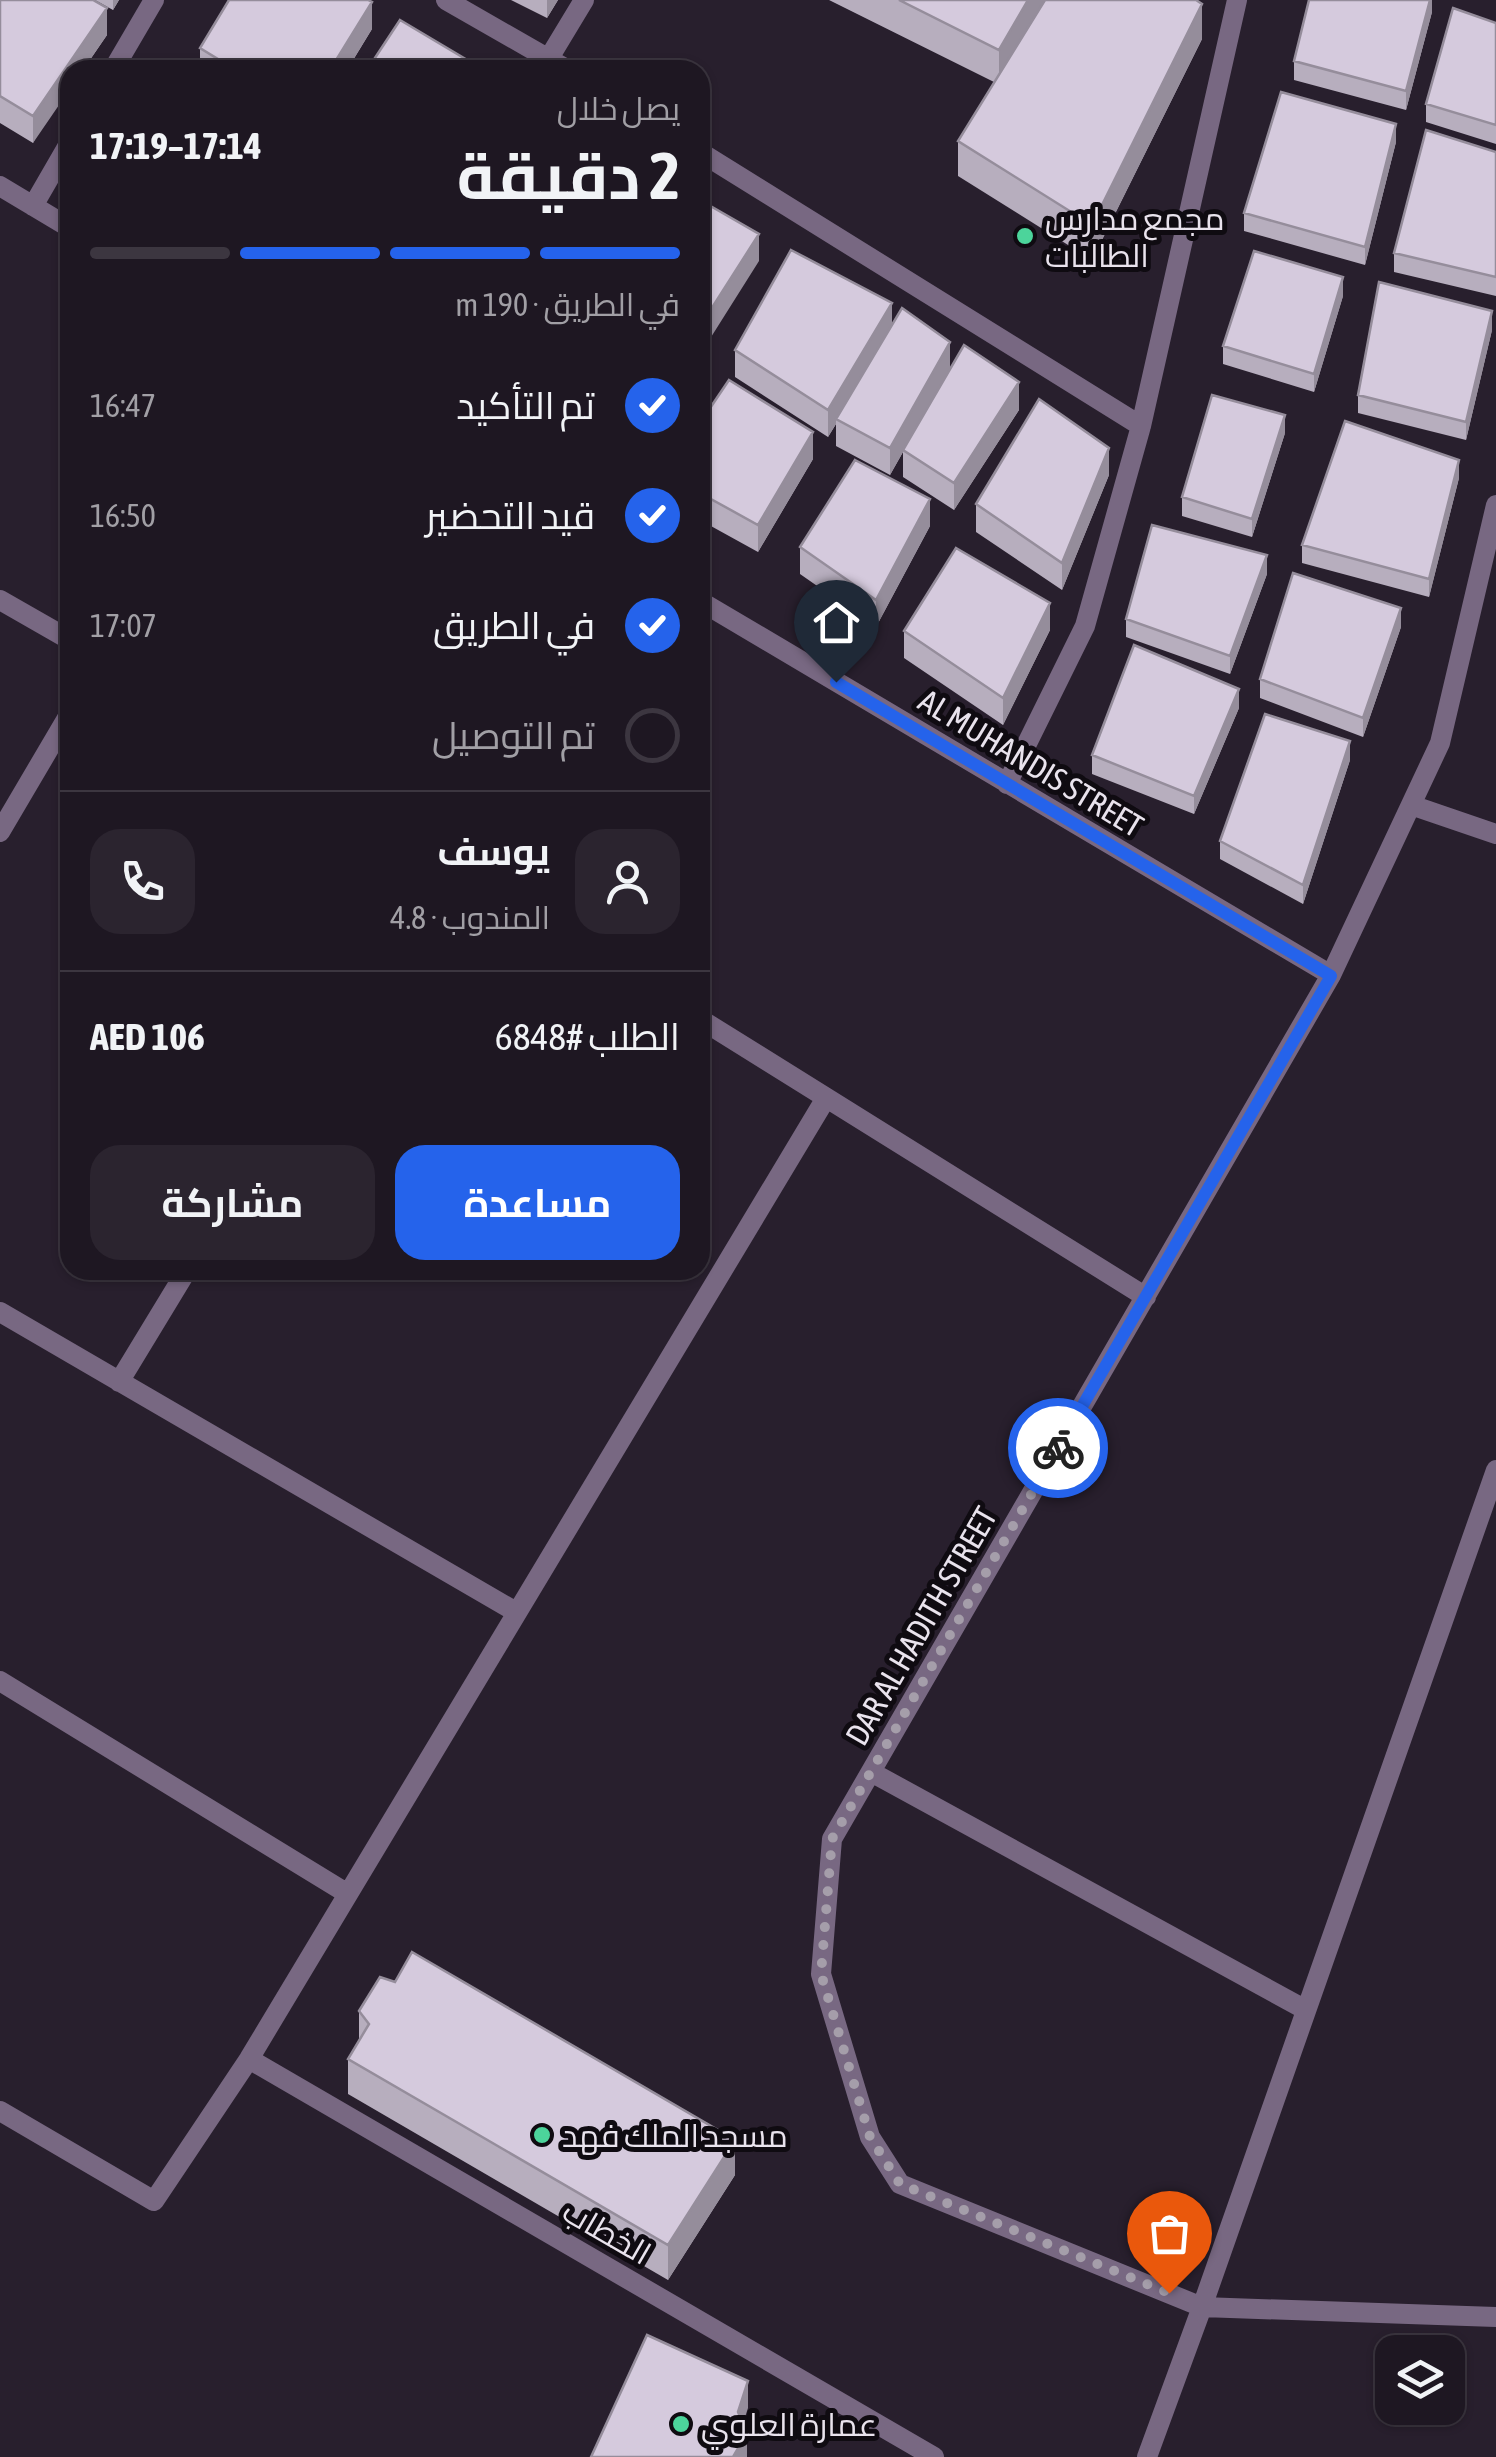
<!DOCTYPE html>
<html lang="ar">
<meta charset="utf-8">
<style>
:root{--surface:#1e1722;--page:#2b242f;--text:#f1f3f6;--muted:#a19fa5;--line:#3c3640;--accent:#2563eb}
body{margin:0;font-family:"Asap Condensed",Cairo,sans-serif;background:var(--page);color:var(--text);direction:rtl;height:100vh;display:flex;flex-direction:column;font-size:38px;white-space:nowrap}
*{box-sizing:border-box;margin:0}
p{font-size:32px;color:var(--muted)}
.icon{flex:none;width:55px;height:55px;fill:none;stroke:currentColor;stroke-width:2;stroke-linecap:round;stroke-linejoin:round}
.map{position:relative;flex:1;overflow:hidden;direction:ltr}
.side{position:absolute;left:60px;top:60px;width:650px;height:1220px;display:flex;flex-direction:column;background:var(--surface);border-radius:30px;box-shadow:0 2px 8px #0004,0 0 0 2px var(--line);direction:rtl}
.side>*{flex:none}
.fabs{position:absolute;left:1375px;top:2335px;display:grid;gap:20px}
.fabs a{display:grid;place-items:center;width:90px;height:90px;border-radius:20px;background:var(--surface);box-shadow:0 2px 8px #0004,0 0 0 2px var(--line);font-size:50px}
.pin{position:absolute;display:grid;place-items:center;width:85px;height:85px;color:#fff;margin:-102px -42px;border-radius:50% 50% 50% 0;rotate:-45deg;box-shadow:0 0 10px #0007}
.pin .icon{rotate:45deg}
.courier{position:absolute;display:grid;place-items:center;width:100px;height:100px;margin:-50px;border:8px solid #2563eb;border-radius:50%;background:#fff;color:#222;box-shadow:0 2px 12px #0007}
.headline em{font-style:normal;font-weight:700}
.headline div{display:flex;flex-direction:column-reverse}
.headline{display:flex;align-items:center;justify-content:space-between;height:170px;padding:0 30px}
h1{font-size:65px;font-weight:700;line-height:75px}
.bar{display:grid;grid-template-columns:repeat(4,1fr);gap:15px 10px;align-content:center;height:120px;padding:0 30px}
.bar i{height:12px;border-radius:8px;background:var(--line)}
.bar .active{background:var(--accent)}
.bar p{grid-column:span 4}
.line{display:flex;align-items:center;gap:25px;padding:0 30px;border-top:2px solid var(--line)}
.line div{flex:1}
.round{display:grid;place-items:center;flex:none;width:105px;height:105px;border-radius:30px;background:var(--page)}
ol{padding:0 30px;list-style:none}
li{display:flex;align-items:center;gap:30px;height:110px}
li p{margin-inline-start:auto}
li .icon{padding:10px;border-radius:50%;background:var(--accent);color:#fff;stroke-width:4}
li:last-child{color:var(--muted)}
li i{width:55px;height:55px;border:5px solid var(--line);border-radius:50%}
.action{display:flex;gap:20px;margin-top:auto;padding:20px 30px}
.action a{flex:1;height:115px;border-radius:30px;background:var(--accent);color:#fff;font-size:40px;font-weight:700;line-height:115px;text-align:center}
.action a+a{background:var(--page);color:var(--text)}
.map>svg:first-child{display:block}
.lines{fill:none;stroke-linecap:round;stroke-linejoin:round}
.minor{stroke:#786882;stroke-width:20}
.wall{fill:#b7aebe}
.shaded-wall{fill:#958d9b}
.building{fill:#d5cadd;stroke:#958d9b;stroke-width:2.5}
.done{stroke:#a59eaa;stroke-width:10;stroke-dasharray:0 18}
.route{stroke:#2563eb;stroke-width:12}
.poi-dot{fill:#4cd49b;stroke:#0f0b11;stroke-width:4}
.labels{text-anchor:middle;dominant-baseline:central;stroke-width:10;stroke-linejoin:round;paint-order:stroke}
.poi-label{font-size:32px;fill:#e9e3ed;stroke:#0f0b11;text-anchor:start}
.street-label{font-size:32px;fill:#e9e3ed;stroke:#0f0b11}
</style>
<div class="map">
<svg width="1496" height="2457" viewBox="0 0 1496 2457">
<rect width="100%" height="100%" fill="#281f2d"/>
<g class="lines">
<path class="minor" d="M446,0L568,70
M549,58L584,0
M113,70L154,0
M700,152L1141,426
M0,186L70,228
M33,206L70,142
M1496,505L1440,743L1331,975L832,1839L821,1974L870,2137L900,2184L1202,2307L1496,2317
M0,600L70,640
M700,601L1331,975
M1007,784L1085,626L1141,426L1237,0
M1411,805L1496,834
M0,832L70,713
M700,1019L1146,1297
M0,1312L516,1612
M119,1382L187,1270
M0,1681L348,1894
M871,1772L1306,2010
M249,2059L934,2457
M0,2111L154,2201L249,2059L826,1098
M1147,2457L1202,2307L1496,1470"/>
</g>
<path class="wall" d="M0,0L107,35L83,70H70L33,143L0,123Z
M95,0H119L113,10Z
M511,0H558L547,18Z
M829,0H1196L1202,39L1092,260L958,176V141L994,82Z
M1432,0V12L1406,110L1294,80V61Z
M1496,23V144L1426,122V104Z
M372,29L347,70H200V48Z
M1396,142L1365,265L1244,231V213Z
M1496,152V296L1394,272V253Z
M1343,296L1314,392L1223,364V346Z
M892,325L950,369L1019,410L954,510L903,477V452L890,475L836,446V424L828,437L735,377V350Z
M1492,330L1466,440L1358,413V395Z
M700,423L813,459L758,552L700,520Z
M1285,433L1252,537L1182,516V497Z
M1109,475L1062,590L976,532V504Z
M1459,478L1429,597L1302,563V545Z
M930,526L876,627L800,574V547Z
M1267,574L1230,674L1126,637V619Z
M1401,627L1363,737L1260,698V679Z
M1050,630L1003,725L904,658V631Z
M1239,708L1194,814L1092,774V755Z
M1350,760L1303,904L1220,859V841Z
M359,2011L735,2175L668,2280L348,2094V2059L359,2041Z"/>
<path class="shaded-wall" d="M113,0H119L113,10Z
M547,0H558L547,18Z
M1028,0H1049L999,85V50Z
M1430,0H1432V12L1406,110V91Z
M372,2V29L347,70H330Z
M1202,4V39L1092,260V225Z
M107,8V35L83,70H70V89L33,143V116Z
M1396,124V142L1365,265V247Z
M759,234V261L701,353V325Z
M1343,277V296L1314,392V374Z
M892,303V330L836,419V424L828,437V410Z
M1492,311V330L1466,440V422Z
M950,342V369L890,475V448Z
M1019,382V410L954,510V483Z
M1285,415V433L1252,537V519Z
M813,432V459L758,552V525Z
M1109,448V475L1062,590V563Z
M1459,460V478L1429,597V579Z
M930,499V526L876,627V600Z
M1267,555V574L1230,674V656Z
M1050,603V630L1003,725V698Z
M1401,608V627L1363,737V718Z
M1239,689V708L1194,814V796Z
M1350,741V760L1303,904V885Z
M735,2140V2175L668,2280V2245Z
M748,2381V2408L738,2439V2412Z
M747,2433V2457H733Z"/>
<path class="building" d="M0,0H93L107,8L33,116L0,96Z
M229,0H368L372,2L330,70H236L200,48Z
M899,0H1028L999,50Z
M1045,0H1196L1202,4L1092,225L958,141Z
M1309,0H1430L1406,91L1294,61Z
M1453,8L1496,23V125L1426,104Z
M400,20L484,70H367Z
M1281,92L1396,124L1365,247L1244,213Z
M1426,130L1496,152V277L1394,253Z
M700,200L759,234L701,325H700Z
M791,250L892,303L828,410L735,350Z
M1254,251L1343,277L1314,374L1223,346Z
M1379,282L1492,311L1466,422L1358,395Z
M902,308L950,342L890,448L836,419Z
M964,345L1019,382L954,483L903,450Z
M729,380L813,432L758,525L700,493V423Z
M1212,395L1285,415L1252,519L1182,497Z
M1039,399L1109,448L1062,563L976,504Z
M1345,421L1459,460L1429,579L1302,545Z
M855,460L930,499L876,600L800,547Z
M1152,525L1267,555L1230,656L1126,619Z
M956,548L1050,603L1003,698L904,631Z
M1293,573L1401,608L1363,718L1260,679Z
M1134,645L1239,689L1194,796L1092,755Z
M1265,714L1350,741L1303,885L1220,841Z
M412,1952L735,2140L668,2245L348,2059L369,2024L359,2011L380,1977L395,1982Z
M647,2335L748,2381L738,2412L747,2433L733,2457H591Z"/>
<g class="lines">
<path class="done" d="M1058,1448L832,1839L821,1974L870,2137L900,2184L1169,2293"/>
<path class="route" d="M836,682L1331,976L1058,1448"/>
</g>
<g class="poi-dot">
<circle cx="1025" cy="236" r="10"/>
<circle cx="542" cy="2135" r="10"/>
<circle cx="681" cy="2424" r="10"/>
</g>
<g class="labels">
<g class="poi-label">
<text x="1045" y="218">مجمع مدارس<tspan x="1045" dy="37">الطالبات</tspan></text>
<text x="562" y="2135">مسجد الملك فهد</text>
<text x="701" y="2424">عمارة العلوي</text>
</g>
<g class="street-label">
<text transform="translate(1031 763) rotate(31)">AL MUHANDIS STREET</text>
<text transform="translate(921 1626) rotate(-60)">DAR AL HADITH STREET</text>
<text transform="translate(607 2232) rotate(30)">الخطاب</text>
</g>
</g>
</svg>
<div class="fabs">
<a><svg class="icon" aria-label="layers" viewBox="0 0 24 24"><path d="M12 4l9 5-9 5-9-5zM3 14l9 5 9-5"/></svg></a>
</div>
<div class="pin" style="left:1169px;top:2293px;background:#ea580c"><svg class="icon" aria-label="bag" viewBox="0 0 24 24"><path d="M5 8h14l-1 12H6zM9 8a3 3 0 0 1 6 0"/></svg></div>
<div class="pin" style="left:836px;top:682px;background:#1f2937"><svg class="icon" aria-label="home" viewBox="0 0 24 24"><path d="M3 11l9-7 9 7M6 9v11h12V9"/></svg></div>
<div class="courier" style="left:1058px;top:1448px"><svg class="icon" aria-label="bike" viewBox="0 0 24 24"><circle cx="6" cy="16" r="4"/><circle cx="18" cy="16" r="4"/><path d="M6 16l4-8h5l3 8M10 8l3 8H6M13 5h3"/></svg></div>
<section class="side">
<div class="headline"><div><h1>2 دقيقة</h1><p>يصل خلال</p></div><em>17:14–17:19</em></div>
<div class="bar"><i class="active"></i><i class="active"></i><i class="active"></i><i></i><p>في الطريق · 190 m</p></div>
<ol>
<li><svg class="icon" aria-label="check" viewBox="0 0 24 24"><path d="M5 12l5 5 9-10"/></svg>تم التأكيد<p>16:47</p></li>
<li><svg class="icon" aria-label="check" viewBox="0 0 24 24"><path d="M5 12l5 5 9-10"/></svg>قيد التحضير<p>16:50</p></li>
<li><svg class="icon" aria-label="check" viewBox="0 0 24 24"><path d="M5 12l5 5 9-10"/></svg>في الطريق<p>17:07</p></li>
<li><i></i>تم التوصيل</li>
</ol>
<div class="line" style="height:180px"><a class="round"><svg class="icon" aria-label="person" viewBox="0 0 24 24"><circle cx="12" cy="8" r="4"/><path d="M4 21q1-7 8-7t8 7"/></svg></a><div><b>يوسف</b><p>المندوب · 4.8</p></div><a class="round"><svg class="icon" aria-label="phone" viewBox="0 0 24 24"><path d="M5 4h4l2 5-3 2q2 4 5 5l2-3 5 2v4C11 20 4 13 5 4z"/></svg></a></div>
<div class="line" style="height:130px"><div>الطلب #6848</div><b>AED 106</b></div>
<div class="action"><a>مساعدة</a><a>مشاركة</a></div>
</section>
</div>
